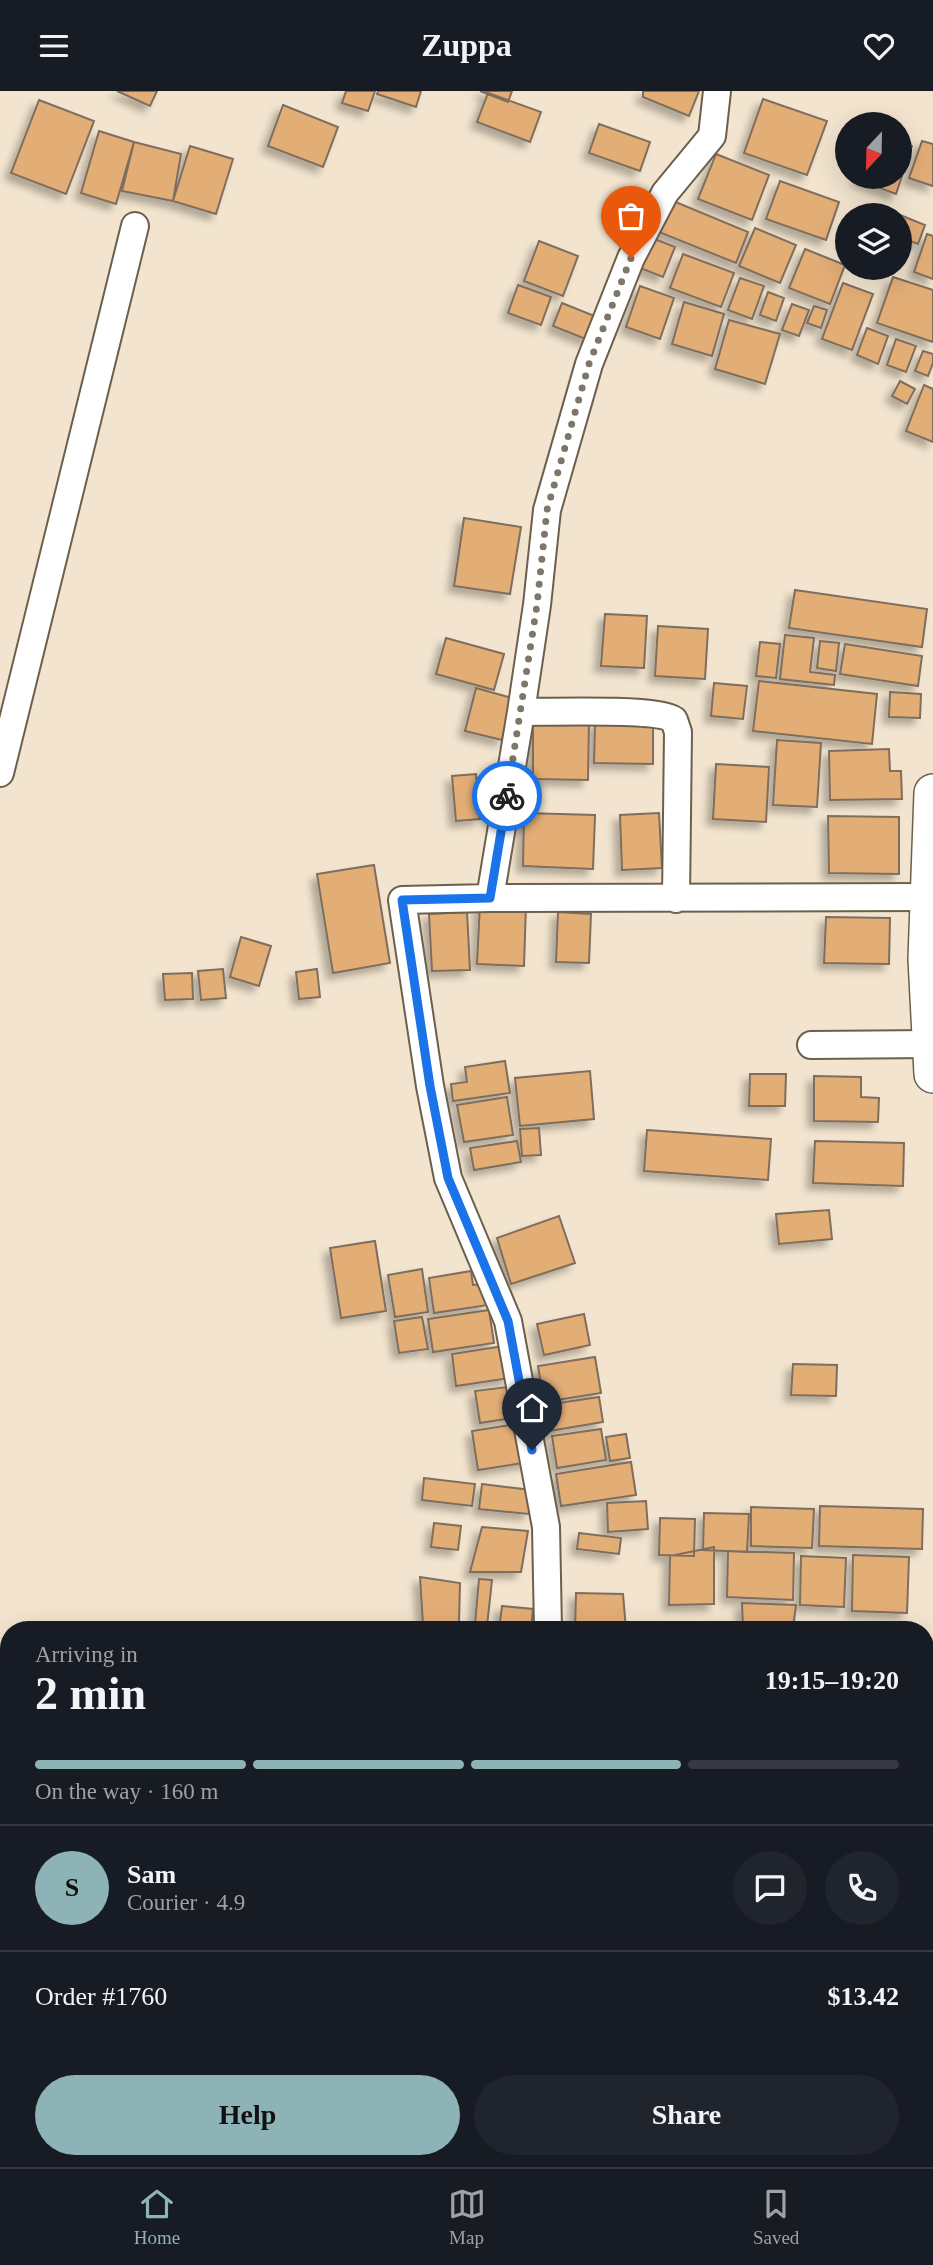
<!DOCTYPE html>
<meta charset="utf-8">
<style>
:root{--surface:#171b24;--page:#20242c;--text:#f1f3f6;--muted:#9ea1a6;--line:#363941;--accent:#8eb3b6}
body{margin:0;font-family:"Times New Roman",serif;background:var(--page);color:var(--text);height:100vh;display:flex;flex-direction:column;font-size:26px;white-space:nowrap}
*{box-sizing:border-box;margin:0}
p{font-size:23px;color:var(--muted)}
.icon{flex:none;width:38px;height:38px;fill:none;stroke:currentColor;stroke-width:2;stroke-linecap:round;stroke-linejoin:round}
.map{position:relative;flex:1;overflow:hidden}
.sheet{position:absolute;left:0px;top:1530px;width:934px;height:548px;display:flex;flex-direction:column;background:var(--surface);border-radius:28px 28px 0 0;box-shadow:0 7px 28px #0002}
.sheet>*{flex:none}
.needle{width:46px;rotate:202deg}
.fabs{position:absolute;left:835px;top:21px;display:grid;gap:14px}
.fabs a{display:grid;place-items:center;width:77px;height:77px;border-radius:50%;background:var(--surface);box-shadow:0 7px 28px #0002;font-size:35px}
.pin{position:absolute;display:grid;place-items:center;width:60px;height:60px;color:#fff;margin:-72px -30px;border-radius:50% 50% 50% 0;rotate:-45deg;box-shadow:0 0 7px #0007}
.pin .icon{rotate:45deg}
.courier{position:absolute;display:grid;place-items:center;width:70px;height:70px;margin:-35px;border:5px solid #1a73e8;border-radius:50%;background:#fff;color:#222;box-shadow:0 2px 9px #0007}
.summary em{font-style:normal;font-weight:700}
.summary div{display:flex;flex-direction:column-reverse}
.summary{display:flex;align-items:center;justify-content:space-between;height:119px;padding:0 35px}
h1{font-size:46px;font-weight:700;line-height:52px}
.bar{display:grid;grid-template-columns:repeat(4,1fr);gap:10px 7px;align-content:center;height:84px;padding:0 35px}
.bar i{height:9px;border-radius:5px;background:var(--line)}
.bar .current{background:var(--accent)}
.bar p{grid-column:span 4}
.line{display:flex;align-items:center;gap:18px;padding:0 35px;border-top:2px solid var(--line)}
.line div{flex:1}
.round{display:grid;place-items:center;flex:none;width:74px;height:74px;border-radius:37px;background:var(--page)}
.cta{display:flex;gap:14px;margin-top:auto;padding:14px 35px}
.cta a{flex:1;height:80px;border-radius:42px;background:var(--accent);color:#111;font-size:28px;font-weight:700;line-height:80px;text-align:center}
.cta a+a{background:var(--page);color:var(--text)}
header{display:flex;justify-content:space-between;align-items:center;height:91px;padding:0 35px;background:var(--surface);font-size:32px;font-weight:700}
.tabs{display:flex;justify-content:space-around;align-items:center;height:98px;border-top:2px solid var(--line);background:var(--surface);font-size:19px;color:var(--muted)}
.tabs a{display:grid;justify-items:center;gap:4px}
.tabs .current{color:var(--accent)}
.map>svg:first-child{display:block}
.building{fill:#e3ad76;stroke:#7f6e5d;stroke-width:2;filter:url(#shadow)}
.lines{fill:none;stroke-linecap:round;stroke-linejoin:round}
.street-casing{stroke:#6c604c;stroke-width:30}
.secondary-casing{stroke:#6c604c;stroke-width:40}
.street{stroke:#fff;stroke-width:26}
.secondary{stroke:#fff;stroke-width:37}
.done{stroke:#7e7668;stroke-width:7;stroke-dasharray:0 12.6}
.route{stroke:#1a73e8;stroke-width:9}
</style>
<header><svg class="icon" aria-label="menu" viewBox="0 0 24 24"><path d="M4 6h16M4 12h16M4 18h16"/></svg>Zuppa<svg class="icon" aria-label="heart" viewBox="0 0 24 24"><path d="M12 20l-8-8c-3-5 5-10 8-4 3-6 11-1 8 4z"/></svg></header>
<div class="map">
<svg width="933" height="2076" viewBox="0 0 933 2076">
<defs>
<filter id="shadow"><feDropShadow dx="-6" dy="6" stdDeviation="3.5" flood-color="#0004"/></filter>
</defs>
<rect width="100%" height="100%" fill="#f2e4ce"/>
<path class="building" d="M117,0H157L150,15Z
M346,0H375L368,20L342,12Z
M378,0H421L416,16L377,3Z
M480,0H512L508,11Z
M643,0H699L689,25L643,6Z
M488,2L541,21L530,51L477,31Z
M763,8L827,30L807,84L744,62Z
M39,9L94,30L66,103L11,82Z
M283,14L338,36L323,76L268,55Z
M599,33L650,51L640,80L589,62Z
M99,40L134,51L116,113L81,102Z
M900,50L912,55L896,103L856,88L857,86H900Z
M922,50L933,53V95L909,87Z
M134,51L181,63L173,110L122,100Z
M190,55L233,68L216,123L173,110Z
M716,63L769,84L752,129L698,108Z
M780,90L839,111L826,149L766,128Z
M666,107L748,141L736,172L654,139Z
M900,124L925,134L918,153L900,146Z
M755,137L796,154L780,192L739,175Z
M927,143L933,145V188L914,181Z
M647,145L675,156L663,186L635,175Z
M539,150L578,165L563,205L524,190Z
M805,158L845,174L830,213L789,197Z
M683,163L734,182L721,216L670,197Z
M893,186L933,199V251L877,232Z
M740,187L764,195L752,228L728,219Z
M843,192L873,203L852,259L822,248Z
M518,194L551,206L541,234L508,222Z
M640,195L674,207L660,248L626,236Z
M768,201L784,207L776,230L760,224Z
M684,211L724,223L712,265L672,253Z
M562,212L597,226L588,249L553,235Z
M792,213L809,219L799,245L782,239Z
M814,215L827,219L821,237L807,232Z
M729,229L780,243L765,293L715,278Z
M867,237L888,245L878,273L857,264Z
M896,248L916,255L906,281L887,274Z
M923,260L933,263V272L928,285L915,280Z
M900,290L915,298L907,313L892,305Z
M924,294L933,298V351L906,340Z
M464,427L521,436L510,503L454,495Z
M795,499L927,518L922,556L789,537Z
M605,523L647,525L644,577L601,575Z
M658,535L708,538L705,588L655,585Z
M785,544L814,547L810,581L835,584L834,594L780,588Z
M446,547L504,563L494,599L436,583Z
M820,550L839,552L836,580L817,577Z
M760,551L780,553L776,587L756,585Z
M845,553L922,565L918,595L840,583Z
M759,590L877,603L872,653L753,640Z
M714,592L747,595L743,628L711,625Z
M476,597L512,607L502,649L465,640Z
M890,601L921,603L920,627L889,626Z
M533,627L589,629L588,689L533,688Z
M595,631L653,632V673L594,672Z
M777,649L821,652L817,716L773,714Z
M889,658L890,680H901L902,708L830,709L829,660Z
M716,673L769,676L766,731L713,728Z
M476,683L480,728L456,730L452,685Z
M524,722L595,724L593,778L523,775Z
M659,722L662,777L622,779L620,724Z
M828,725L899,726V783L829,782Z
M374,774L390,872L333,882L317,783Z
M480,812L526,814L524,875L477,873Z
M467,821L470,879L432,880L429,823Z
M558,821L591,823L589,872L556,871Z
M826,826L890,827L889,873L824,872Z
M241,846L271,855L259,895L230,886Z
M223,878L226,907L201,909L198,880Z
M317,878L320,906L299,908L296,881Z
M192,882L193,908L165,909L163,883Z
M505,970L510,1002L453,1010L451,993L467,991L465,976Z
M590,980L594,1028L520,1035L515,987Z
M750,983H786L785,1015H749Z
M814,985L861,986V1006L879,1007L878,1031L814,1030Z
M507,1006L513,1044L464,1051L457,1014Z
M539,1037L541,1064L522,1065L520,1038Z
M647,1039L771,1048L768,1089L644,1080Z
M517,1050L521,1071L474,1079L470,1057Z
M815,1050L904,1052L903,1095L813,1092Z
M829,1119L832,1148L779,1153L776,1123Z
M559,1125L575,1172L511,1193L497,1147Z
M375,1150L386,1220L341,1227L330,1157Z
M422,1178L428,1221L395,1226L388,1184Z
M471,1180L473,1194L484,1193L488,1214L434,1222L429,1187Z
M489,1219L494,1252L433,1261L428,1228Z
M584,1223L590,1254L544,1264L537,1233Z
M422,1226L428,1258L399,1262L394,1230Z
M504,1255L510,1287L456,1295L452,1263Z
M595,1266L601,1302L544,1311L538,1275Z
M793,1273L837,1274L836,1305L791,1304Z
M507,1296L512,1327L480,1332L475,1300Z
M599,1306L603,1331L549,1340L545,1314Z
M523,1332L529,1371L478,1379L472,1340Z
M601,1338L606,1369L557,1377L552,1345Z
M626,1343L630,1367L610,1370L606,1346Z
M631,1371L636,1404L561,1415L556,1383Z
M424,1387L475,1393L472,1415L422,1409Z
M482,1393L531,1399L529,1423L479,1418Z
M646,1410L648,1438L608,1441L607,1412Z
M820,1415L923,1418L922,1458L819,1455Z
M751,1416L814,1418L812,1457L751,1455Z
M704,1422L749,1423L747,1461L703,1459Z
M660,1427L695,1428L694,1465L659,1464Z
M434,1432L461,1435L458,1459L431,1456Z
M482,1436L528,1440L521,1481H470Z
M579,1442L621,1447L619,1463L577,1458Z
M714,1456V1513L669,1514L670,1465Z
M728,1460L794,1462L793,1509L727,1506Z
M853,1464L909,1466L907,1522L852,1520Z
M801,1465L846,1467L844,1516L800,1514Z
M420,1486L460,1492L459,1532L423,1534Z
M479,1488L492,1489L487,1535L475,1533Z
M576,1502L623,1503L626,1538H575Z
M742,1512L796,1514L793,1538H743Z
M502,1515L533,1518L531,1538H499Z
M843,2068H895V2076H842Z"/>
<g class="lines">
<defs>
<path id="street" d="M521,621C548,621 659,617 674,629L678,641L676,808
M0,682L135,135
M490,807L929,806
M811,954L932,953
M548,1538L546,1436L508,1230L448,1087L430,995L402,809L490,807L521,621L537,514L547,419L589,273L631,167L665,102L712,45L717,0"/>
<path id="secondary" d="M933,702L927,868L933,983
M926,1883L933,1755
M925,2068V2076"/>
</defs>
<use href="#street" class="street-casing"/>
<use href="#secondary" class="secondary-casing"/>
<use href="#street" class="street"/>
<use href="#secondary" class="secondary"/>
</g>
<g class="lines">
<path class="done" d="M507,705L537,514L547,419L589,273L631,167"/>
<path class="route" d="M507,705L490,807L402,809L430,995L448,1087L508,1230L532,1359"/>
</g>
</svg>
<div class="fabs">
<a><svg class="needle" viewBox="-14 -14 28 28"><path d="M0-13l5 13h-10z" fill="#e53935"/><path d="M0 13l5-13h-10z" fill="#9ea1a6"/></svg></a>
<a><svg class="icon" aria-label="layers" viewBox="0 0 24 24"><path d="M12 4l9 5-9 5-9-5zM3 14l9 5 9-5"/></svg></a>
</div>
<div class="pin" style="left:631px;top:167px;background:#ea580c"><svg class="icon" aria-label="bag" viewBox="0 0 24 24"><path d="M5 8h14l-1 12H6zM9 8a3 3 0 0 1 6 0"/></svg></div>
<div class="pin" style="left:532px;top:1359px;background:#1f2937"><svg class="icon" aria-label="home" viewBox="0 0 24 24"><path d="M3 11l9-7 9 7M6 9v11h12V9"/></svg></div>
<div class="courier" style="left:507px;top:705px"><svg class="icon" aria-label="bike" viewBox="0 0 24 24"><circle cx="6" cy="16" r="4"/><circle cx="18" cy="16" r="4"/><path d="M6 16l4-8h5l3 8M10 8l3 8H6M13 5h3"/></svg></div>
<section class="sheet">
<div class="summary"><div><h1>2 min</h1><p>Arriving in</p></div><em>19:15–19:20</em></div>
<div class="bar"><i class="current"></i><i class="current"></i><i class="current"></i><i></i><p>On the way · 160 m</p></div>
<div class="line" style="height:126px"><b class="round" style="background:var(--accent);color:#111">S</b><div><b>Sam</b><p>Courier · 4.9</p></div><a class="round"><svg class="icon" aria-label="chat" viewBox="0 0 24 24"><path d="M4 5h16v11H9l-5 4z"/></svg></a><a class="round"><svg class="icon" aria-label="phone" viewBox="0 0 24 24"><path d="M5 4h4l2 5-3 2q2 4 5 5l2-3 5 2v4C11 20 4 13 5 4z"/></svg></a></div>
<div class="line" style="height:91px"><div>Order #1760</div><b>$13.42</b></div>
<div class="cta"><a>Help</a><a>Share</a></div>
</section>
</div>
<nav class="tabs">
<a class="current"><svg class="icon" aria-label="home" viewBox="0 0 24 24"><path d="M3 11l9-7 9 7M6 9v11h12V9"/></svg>Home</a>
<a><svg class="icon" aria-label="map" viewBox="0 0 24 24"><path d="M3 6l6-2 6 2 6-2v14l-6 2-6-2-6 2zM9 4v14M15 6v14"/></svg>Map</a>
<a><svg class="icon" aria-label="saved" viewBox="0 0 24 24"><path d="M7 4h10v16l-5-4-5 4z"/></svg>Saved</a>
</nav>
